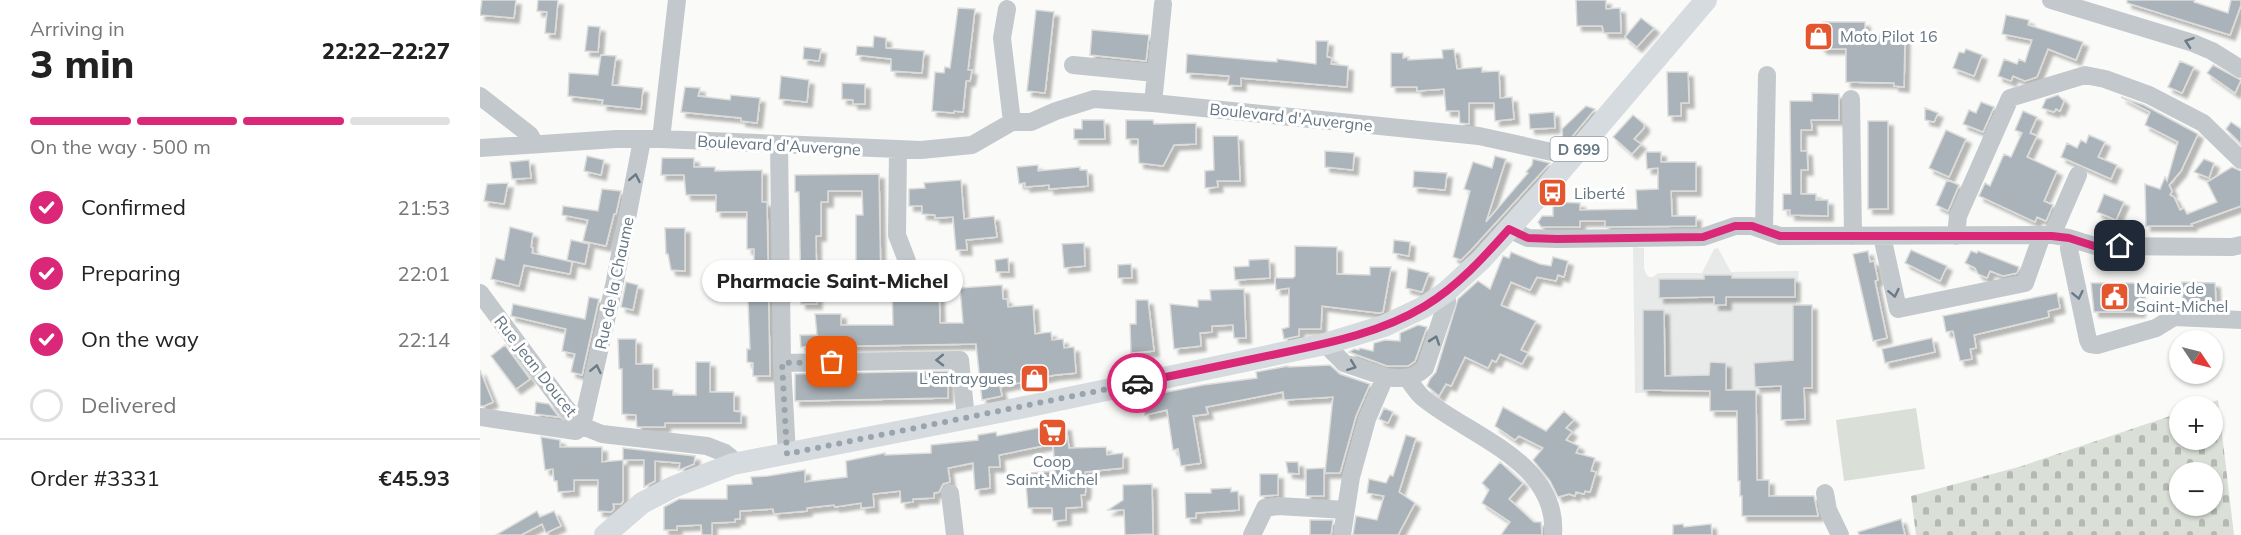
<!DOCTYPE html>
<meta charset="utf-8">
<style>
:root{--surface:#fff;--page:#f2f2f2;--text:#222;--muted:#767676;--line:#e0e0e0;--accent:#db2777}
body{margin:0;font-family:Mulish,sans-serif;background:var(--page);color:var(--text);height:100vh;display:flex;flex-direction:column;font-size:22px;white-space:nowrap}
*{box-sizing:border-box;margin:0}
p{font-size:20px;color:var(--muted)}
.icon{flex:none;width:33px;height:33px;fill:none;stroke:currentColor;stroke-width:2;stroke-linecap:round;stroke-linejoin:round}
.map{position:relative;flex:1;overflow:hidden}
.side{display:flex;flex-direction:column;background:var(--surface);width:480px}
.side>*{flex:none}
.needle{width:39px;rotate:125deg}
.buttons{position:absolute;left:1689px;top:330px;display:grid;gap:12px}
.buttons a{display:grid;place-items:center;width:54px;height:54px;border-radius:50%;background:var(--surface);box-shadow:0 2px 4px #0004;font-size:30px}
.pin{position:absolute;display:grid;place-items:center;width:51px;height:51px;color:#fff;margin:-26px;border-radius:12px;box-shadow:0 3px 9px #0006}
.courier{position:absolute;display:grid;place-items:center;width:60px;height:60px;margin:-30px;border:4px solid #db2777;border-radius:50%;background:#fff;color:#222;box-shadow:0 2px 8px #0007}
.bubble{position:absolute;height:42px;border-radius:21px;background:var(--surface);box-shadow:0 2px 4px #0004;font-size:20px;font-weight:800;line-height:42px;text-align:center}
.head em{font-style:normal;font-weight:800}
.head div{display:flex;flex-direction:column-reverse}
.head{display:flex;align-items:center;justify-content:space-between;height:102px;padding:0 30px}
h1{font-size:39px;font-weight:800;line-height:45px}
.bar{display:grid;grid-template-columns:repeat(4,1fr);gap:9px 6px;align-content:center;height:72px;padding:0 30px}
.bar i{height:8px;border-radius:4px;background:var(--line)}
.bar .current{background:var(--accent)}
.bar p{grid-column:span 4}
.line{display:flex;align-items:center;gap:15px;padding:0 30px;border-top:2px solid var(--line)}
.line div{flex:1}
ol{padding:0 30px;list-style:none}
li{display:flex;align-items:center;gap:18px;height:66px}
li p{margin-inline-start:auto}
li .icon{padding:6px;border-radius:50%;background:var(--accent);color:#fff;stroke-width:4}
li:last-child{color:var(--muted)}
li i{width:33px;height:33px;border:3px solid var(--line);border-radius:50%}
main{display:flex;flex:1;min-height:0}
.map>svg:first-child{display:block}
.built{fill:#e8e9e9}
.green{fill:#dadfd7}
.cemetery{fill:url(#cemetery-stones);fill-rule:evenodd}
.building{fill:#aab3b9;stroke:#dcdcda;stroke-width:1.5;filter:url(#shadow)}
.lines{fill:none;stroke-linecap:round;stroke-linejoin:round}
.minor{stroke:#c3c8cc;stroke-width:18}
.major{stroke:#d6dbdf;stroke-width:22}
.oneway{stroke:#6a7a87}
.done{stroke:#99a4ac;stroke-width:6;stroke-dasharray:0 10.8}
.route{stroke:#db2777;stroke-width:8}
.labels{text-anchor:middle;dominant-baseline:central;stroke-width:6;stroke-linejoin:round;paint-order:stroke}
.shield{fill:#fff;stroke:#939fa8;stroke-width:1.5}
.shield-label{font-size:15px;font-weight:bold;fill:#657683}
.poi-label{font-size:16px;fill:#657683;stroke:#fff;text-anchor:start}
.street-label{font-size:16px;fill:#657683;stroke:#fff}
</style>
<main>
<section class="side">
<div class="head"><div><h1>3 min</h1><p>Arriving in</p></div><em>22:22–22:27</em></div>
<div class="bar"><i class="current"></i><i class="current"></i><i class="current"></i><i></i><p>On the way · 500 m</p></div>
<ol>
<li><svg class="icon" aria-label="check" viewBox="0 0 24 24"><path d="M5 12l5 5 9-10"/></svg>Confirmed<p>21:53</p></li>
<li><svg class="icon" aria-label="check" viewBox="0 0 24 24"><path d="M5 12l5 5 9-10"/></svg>Preparing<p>22:01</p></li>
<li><svg class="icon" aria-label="check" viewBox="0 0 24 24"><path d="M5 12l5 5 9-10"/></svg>On the way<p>22:14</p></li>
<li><i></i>Delivered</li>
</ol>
<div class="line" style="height:78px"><div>Order #3331</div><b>€45.93</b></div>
</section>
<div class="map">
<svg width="1761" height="535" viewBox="0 0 1761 535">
<defs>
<pattern id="cemetery-stones" width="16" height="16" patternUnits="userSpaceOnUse" patternTransform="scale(1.5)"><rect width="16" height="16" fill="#dadfd7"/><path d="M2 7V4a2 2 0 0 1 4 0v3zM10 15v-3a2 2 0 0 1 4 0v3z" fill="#b4b9b4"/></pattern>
<filter id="shadow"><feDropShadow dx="5" dy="5" stdDeviation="1.5" flood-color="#0004"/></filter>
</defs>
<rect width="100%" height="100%" fill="#fafaf8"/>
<path class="built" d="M1153,247L1164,248V268L1166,274L1169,277H1173L1178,273H1222L1234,249L1238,248L1251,272L1319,271L1316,304L1332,305V391L1313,392L1310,389H1235L1223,392L1155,393Z"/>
<path class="green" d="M1436,408L1445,469L1364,481L1356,420Z"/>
<path class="cemetery" d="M1738,400L1754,535H1436L1431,496L1542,466L1699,413L1700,440H1732V406H1720ZM1700,472H1732V506H1700Z"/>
<path class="building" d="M2,0H36L34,18L0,15Z
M58,0H78L75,34L65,33L67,12L57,11Z
M1096,0H1126V9L1140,8L1141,33H1124L1122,26H1097Z
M1647,0H1715L1714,2L1748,13L1751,0H1761V5L1750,35L1647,3Z
M478,8L495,9L488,70H492L490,81H486L483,112L474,111V113L452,111L455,72L464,73L465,67L470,68Z
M556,10L574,12L565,93L547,91Z
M1526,15L1549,20L1548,25L1603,42L1596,60L1568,49L1557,77L1545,81L1533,76L1531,81L1518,76L1524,59L1537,64L1539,59L1545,62L1552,40L1522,34Z
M1161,18L1174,28L1157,47L1145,37Z
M1343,22H1385V35L1425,36L1424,87L1414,86V83L1366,82V49H1343L1330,35Z
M108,26L120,27L118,52L105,51Z
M612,30L669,35L666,61L610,55Z
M394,36L406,38V48L444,51L442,73L411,71V59L376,55L377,46L393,47Z
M836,41H848L847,57L852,58L851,64L868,66L867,87L761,78V86L748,85L749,76L706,73L707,54L797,62V59L836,64Z
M324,47L341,49L339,61L323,59Z
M974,49L977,69L1002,67V72L1019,71L1020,98L1032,97L1034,119L1015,121L1014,103H989V124L980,123L979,111H966L964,89L937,91V87H911V53H923V58L928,57V60L963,58L962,50Z
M1486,49L1502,55L1494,76L1473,68L1479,52L1484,53Z
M121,55L136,56L132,85L163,88L161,109L122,105L123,100L88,96L89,73L118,75Z
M1700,61L1714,67L1702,93L1688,87Z
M1733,65L1761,80L1755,93L1727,73Z
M1187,72H1208L1209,103H1201V116H1188Z
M301,76L329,80L327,102L299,99Z
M362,83L385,84V104H373V100L362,99Z
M205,87L220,88L218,96L250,100L251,95L280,98L277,123L261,121V118L201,112Z
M1332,93L1359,94V120H1331L1332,130H1321V151H1327L1328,170H1321V194H1336V200H1348V216L1310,215V210H1303V194H1311L1310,101H1332Z
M1578,95L1584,101L1580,111L1576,109L1574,112L1562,108L1566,99Z
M1641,97L1664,105L1718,134L1701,171L1689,185L1692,191L1690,195L1694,197L1700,210L1704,208L1707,214L1737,202L1727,182L1752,167L1761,171V206L1711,224L1712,226H1666L1665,184L1680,189L1685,177L1687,181L1698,142L1665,125L1670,112Z
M1501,102L1514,107L1503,132L1483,124L1489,110L1496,113Z
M1106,106L1115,109L1086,144L1083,143L1082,129Z
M1445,108L1458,113L1454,122L1445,120Z
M1543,111L1557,117L1550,133L1557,136L1547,157L1577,171L1564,201L1573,205L1566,221L1557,217L1555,222L1499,196L1505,183L1510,186L1524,154L1531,157L1542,133L1535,130Z
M1074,112L1075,128L1050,129L1049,114Z
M1153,115L1164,124V128L1154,139L1161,144L1152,154L1133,137Z
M602,120H624L625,139H594V129H602Z
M646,120H673L674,124L716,123V144L694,145L683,166L659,163L658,139H646Z
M1388,121H1408V209H1388Z
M1751,122L1761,129V144L1746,129Z
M1466,130L1486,139L1469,177L1449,168Z
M1609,135L1625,142L1618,157L1637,165L1631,179L1581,157L1587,143L1597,148L1601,140L1606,143Z
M733,136H758L760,181H737L738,187L725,188V171L734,170Z
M845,151L874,153L873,170L845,167Z
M1166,152H1181V162H1216V191H1191L1192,216H1216V226L1125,227V221H1100V227H1061L1058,222L1062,216H1073V202L1100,203V210L1157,209L1156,190L1178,189V168L1167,169Z
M107,156L124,160L121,175L104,171Z
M1015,156L1026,159L1006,222L1048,173L1046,172L1052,165L1053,159L1070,163L991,250L981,260L973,257L990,191L984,189L993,162L1012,168Z
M182,158H214V167H235V171L282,170V202H287L290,376H273V363L267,362V349H270L267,275L274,276V249H267V212H236V195H206L204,175H181Z
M1724,159L1734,163L1729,178L1714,172Z
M49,160L51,178L32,179L30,162Z
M558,165V171L600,167V170H607L608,186L569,189V185L545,187V183L539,184L537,167Z
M934,171L967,173L965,190L933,187Z
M399,174L401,289H384V275H376V215H383L382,191H348V202H341V236H336L337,304H321L319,192H315V175Z
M481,180L484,219L514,216L517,237L486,240L487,250H476L473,217L455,218V215L442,214V206H429V189L445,188L444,183Z
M1467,180L1479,185L1468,211L1456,205Z
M28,183L24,204L4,201L7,184Z
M122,189L141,191L136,214H134L126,246L103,241L108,220L82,215L83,206L118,211Z
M1624,194L1644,202L1636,220L1617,212Z
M30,227L53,233L51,247L53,248L52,253L92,262L90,274L44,265L39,286L11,279L16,258L24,260Z
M185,228H205V271L191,270L188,254H186Z
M91,240L109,244L105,264L87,260Z
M914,240L930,242L929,256L913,253Z
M604,243L605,266L584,268L582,244Z
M815,246L857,247V274L890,275V267H911L903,312L899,313L842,306L841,329H819V336L804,339L802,329L809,327V288L796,290L795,278H813L815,276Z
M1431,250L1467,266L1460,281L1425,263Z
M1388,251L1390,262L1394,261L1398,280L1395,281L1407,338L1393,341L1373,254Z
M1491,251L1497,253L1498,251L1539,267L1537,273L1523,276L1510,271L1507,278L1498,274L1495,268L1485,263Z
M1031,252L1060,264L1071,266L1073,257L1088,261L1084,277L1078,275L1076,281L1057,277L1050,290L1031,282L1021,305L1056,321L1041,350L1048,353L1042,364L1020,354L1016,362L1012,360L1008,368L985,357L971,386L966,384L959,396L947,386L950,379L956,372L978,299L998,281L1010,289L1023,256L1029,258Z
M528,258L529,272H516L515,260Z
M789,259L790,278L755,280L754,267L769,266V260Z
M651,264L652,278H638V265Z
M928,268L949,273L942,292L926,288Z
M1224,275H1252V278H1315V297H1246V305H1234V297L1179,298V279H1224Z
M146,282L158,285L153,310L141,307Z
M433,282H439V288H459L460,323H483L480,288L522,285L523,299H527L528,307L553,305L555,334L571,332L572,340L583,339L584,348L594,347L596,373L575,375L520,387L522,396L502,400L496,344L321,347L320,335H337L335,314H361V325H413L412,289L426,288V283Z
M1702,282L1735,283L1736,308L1703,306Z
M1611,283H1659L1660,312H1614Z
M764,289L766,338H754L753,325L732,326V332L720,333L721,346L694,349L690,304L718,307V300H731L730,290Z
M1577,293L1580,308L1568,311L1569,317L1494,335L1496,348L1490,349L1492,359L1480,361L1473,331L1466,332L1463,316Z
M109,297L119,299L102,375L91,372L95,354L82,351L86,329L31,316L33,304L105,319Z
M656,300H668L674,351L651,353L650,324H656Z
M1313,305H1332V388H1324L1325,419L1301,420V386L1275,387L1274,363L1313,360Z
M1163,310H1184L1185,376L1229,375L1230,362L1246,363V390H1276L1277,480H1289V496H1334L1338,516H1262V496H1260V481H1258L1257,411H1230V391L1163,390Z
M938,325L947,327L935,361L928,366H907L869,352L874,349L879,350L880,348L893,351L894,343L905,340L920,341V333Z
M1452,338L1455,352L1405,363L1402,349Z
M138,339H156V364H173V389L193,390V395H216V362H230V392H254V411L261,412V423H185V427H157L156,415L142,414V369H139Z
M25,345L50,379L36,389L11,356Z
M850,365L860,374L890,384L876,416L860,473H845L853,397L804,400L803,392L726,407L728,414L713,416L721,463L701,466L698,449L693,450L687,410L665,415L661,397L723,385L777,378L776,372L808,366V367Z
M0,370L13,402L4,406H0Z
M468,371V398L315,401V374Z
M56,402L69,404L79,417L55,414Z
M1023,407L1066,431L1084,411L1094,420L1086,428L1092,432L1086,440L1099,446L1096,453L1115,458L1111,471L1116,472L1110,492L1105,491L1104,494L1096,492L1095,496L1089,494L1078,497L1070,481L1053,460L1063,448L1039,436L1035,440L1015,426Z
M904,408L913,412L908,423L899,419Z
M578,424V426H586L589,448L626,447L627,455L643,453V468L605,472L606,488L605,495H601L602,507L586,508V520L573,521L572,508H548L546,484H552L551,473L575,471L573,444L519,455L520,467H509L510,488L495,490L493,463L468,468L470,482L463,484L459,492L454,493V498L433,499V502L421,503L420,491L393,494L394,507L381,508V503L355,507L354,505L327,508V511L294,514L293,509L260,511V519H255V522L232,523V535H222L221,525L197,526V530H184V507L199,499H247V485L272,484L271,477L288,476L325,470V482L367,477L366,461L405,453V455L451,453V445L498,440V435L516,432L517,436Z
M926,435L936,438L919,492L935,503L918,535H873L876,516L897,520L904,496L887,493L889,479L906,483L910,475L913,476Z
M61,437L80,440V447H122V462L143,460V501L141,504H133L134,509L131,512L118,511V480H94V491L78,492L77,481H74L73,469L65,470Z
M143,448L215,456L214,464L199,470L200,463L175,461V481L164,487V460H143Z
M806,462H818L819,474L808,473Z
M1020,462L1043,483L1029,499L1054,522H1061L1062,535H1021L1030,522L1002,503L1009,490L1002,483Z
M844,468V496H826V469Z
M780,474H798V495L780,496Z
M672,484L673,534L645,535L644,510H628L643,500V485Z
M751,488V492L758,491L759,510L716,513V518H706L705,493H731V489Z
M57,511L60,517L74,511L81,526L66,533L62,524L41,535H16Z
M1421,519L1425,535H1379L1378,532Z
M830,520H853L851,535H830Z
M1203,524L1204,527L1231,524L1232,535H1193V525Z"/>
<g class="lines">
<path class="minor" d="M1571,0L1713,43L1732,51L1761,69
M527,9L522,38L532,122
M593,65L675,73
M0,96L50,135L55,144
M1371,99L1373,236
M673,103L683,4
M181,139L197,0
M299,144L302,363L307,454
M0,148L136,139H181L441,150L492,145L532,122H551L576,111L614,99L673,103L999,136L1081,154L1090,161
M418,151L417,235L427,261
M1029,229L1048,238L1077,239L1223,237L1255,226H1272L1300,236L1572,235L1589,238L1615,246L1752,247L1761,245
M1284,230L1287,75
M1572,235L1598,175
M1402,236L1418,309L1545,283L1562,235
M1476,236L1478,216L1530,98L1605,75L1625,79L1669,95L1723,123L1761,160
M1589,238V249L1608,340L1610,344L1617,345L1676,328L1694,317L1761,320
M0,293L85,407L102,426L122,434L227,446L245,453L250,457L253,464
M845,344L864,363L905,377
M302,363L480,360L486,419
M928,379C932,385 937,392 942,397C988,436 1079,461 1073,535
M0,417L96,431L102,426L135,281L162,140
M470,493L475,535
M1345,493L1348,510L1360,535
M772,535L785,508L798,506L866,510
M862,535L871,477L887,419L905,377C922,379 932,380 945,368L967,302L966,292"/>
<path class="major" d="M125,535L162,503L193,487L253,464L550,406L845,344L904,326L944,307L966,292L1001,260L1066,188L1226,0"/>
</g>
<defs><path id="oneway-chevron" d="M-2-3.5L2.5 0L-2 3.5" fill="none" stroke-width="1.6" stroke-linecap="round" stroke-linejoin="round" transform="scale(1.5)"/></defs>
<g class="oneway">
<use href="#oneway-chevron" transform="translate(1709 42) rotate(-161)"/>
<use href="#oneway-chevron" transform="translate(155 178) rotate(-79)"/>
<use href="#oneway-chevron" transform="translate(1414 293) rotate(78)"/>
<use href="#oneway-chevron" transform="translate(1598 295) rotate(78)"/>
<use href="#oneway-chevron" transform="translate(955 340) rotate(-71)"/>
<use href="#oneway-chevron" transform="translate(460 360) rotate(179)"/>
<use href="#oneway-chevron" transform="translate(872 366) rotate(21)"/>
<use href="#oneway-chevron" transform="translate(116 369) rotate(-78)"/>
</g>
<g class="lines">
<path class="done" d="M352,362L302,363L307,454L657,383"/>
<path class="route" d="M657,383C702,374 747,364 792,355C844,344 899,334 945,306C978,286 1004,257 1029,229L1048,238L1077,239L1223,237L1255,226H1272L1300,236H1572L1589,238L1614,246H1640"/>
</g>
<defs>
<symbol id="shop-square" viewBox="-11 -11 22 22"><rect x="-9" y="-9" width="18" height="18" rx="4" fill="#e4572e" stroke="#fff"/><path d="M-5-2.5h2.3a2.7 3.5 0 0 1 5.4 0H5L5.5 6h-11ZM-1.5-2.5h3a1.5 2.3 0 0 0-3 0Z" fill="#fff"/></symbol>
<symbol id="bus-square" viewBox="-11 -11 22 22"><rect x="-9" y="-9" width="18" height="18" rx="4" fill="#e4572e" stroke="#fff"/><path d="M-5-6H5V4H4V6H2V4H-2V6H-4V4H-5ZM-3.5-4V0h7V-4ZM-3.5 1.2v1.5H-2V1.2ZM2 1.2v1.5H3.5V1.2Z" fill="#fff"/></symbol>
<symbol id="civic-square" viewBox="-11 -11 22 22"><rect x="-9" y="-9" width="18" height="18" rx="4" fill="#e4572e" stroke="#fff"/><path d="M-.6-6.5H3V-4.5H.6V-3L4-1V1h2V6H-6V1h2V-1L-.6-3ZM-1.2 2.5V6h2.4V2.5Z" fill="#fff"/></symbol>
<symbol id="supermarket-square" viewBox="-11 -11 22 22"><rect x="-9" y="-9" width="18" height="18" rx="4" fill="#e4572e" stroke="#fff"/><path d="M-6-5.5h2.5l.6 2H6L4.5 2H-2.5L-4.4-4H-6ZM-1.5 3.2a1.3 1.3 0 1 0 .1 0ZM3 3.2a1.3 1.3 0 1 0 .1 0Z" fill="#fff"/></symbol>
</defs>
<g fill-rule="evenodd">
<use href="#shop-square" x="1322" y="20" width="33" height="33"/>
<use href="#bus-square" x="1056" y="176" width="33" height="33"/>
<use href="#civic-square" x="1618" y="280" width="33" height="33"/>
<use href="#shop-square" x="538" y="362" width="33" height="33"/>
<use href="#supermarket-square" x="556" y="416" width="33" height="33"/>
</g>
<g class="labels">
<rect class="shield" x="1070.5" y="137" width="57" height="24" rx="4.5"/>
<g class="shield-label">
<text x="1099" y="149">D 699</text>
</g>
<g class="poi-label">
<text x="1360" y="36">Moto Pilot 16</text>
<text x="1094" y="193">Liberté</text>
<text x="1656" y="288">Mairie de<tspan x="1656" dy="18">Saint-Michel</tspan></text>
<text x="534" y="378" text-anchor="end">L'entraygues</text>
<text x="572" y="461" text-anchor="middle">Coop<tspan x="572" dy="18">Saint-Michel</tspan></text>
</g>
<g class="street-label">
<text transform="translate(811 117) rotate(6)">Boulevard d'Auvergne</text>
<text transform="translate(299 145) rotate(3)">Boulevard d'Auvergne</text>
<text transform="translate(134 283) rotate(-78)">Rue de la Chaume</text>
<text transform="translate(56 366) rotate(52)">Rue Jean Doucet</text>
</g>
</g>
</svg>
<div class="buttons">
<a><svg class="needle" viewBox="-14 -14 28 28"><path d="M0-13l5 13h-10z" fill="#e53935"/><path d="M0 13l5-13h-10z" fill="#767676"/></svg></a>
<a>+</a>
<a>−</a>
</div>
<div class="pin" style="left:352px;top:362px;background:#ea580c"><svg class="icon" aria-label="bag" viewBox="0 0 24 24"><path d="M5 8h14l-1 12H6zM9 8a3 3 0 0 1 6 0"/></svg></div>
<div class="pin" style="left:1640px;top:246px;background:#1f2937"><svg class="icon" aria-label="home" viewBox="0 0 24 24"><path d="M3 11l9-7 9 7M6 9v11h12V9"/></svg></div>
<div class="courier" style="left:657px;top:383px"><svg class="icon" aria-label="car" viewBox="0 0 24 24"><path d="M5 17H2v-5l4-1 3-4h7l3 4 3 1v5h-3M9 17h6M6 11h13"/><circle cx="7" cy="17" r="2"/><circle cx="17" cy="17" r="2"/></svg></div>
<div class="bubble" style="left:222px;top:260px;width:261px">Pharmacie Saint-Michel</div>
</div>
</main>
